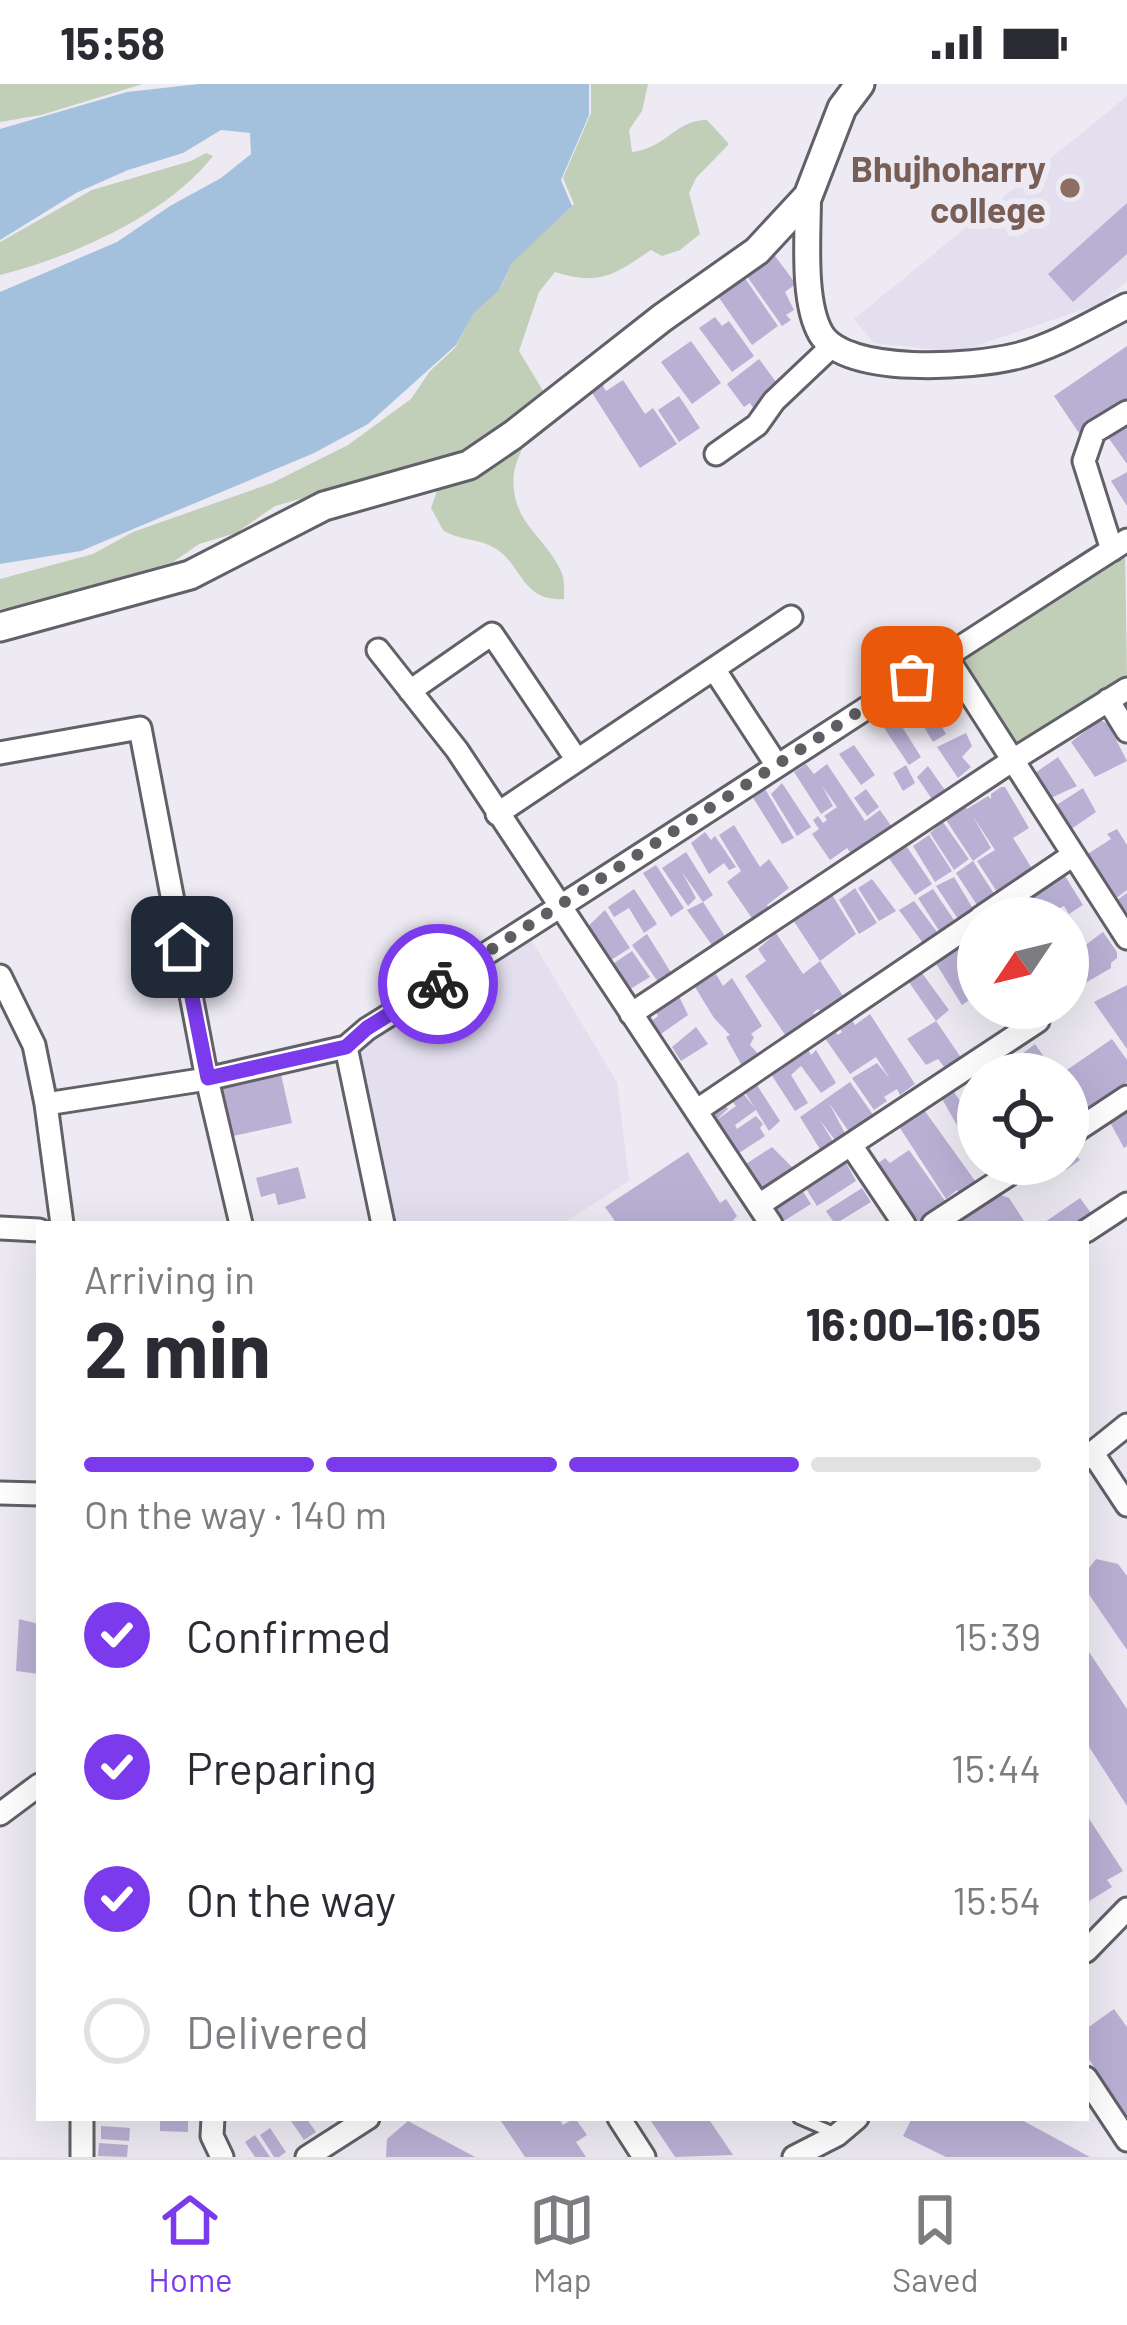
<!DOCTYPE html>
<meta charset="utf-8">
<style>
:root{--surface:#fff;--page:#f7f7f7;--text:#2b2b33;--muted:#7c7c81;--line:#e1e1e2;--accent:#7c3aed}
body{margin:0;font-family:Barlow,sans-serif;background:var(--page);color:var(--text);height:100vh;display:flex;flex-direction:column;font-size:45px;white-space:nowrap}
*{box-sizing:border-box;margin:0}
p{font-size:39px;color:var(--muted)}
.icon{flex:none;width:66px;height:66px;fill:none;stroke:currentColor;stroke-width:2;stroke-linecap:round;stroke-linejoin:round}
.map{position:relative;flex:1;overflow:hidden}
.panel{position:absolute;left:36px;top:1137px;width:1053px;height:900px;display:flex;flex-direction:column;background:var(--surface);border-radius:0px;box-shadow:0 12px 48px #0002}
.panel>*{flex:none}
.needle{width:78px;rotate:235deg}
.tools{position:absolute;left:957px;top:813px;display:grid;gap:24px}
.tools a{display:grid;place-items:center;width:132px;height:132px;border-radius:50%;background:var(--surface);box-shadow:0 12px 48px #0002;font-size:60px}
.pin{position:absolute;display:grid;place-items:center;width:102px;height:102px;color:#fff;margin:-51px;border-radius:24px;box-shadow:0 6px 18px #0006}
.courier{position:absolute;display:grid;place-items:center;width:120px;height:120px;margin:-60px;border:9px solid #7c3aed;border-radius:50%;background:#fff;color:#222;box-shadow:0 3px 15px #0007}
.summary em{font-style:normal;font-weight:700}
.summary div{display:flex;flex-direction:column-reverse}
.summary{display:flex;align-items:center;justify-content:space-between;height:204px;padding:0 48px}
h1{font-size:78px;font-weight:700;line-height:90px}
.bar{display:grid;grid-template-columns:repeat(4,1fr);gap:18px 12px;align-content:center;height:144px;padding:0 48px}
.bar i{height:15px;border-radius:9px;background:var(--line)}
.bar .active{background:var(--accent)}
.bar p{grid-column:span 4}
ol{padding:0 48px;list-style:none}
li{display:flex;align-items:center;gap:36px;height:132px}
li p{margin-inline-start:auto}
li .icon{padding:12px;border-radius:50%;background:var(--accent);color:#fff;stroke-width:4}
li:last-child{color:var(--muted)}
li i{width:66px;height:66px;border:6px solid var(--line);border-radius:50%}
.status{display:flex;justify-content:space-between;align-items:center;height:84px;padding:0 60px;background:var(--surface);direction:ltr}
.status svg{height:33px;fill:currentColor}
.tab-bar{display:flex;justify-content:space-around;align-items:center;height:168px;border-top:3px solid var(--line);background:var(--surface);font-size:33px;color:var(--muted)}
.tab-bar a{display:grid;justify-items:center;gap:6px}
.tab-bar .active{color:var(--accent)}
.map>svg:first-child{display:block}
.built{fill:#e3dfef}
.green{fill:#c1ceb8}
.water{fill:#a3c1dd}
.building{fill:#b9b0d4}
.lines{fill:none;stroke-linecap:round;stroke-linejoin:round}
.service-casing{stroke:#626068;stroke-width:16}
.minor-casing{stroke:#626068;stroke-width:27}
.tertiary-casing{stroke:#626068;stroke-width:30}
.secondary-casing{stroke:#626068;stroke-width:33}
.service{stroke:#fff;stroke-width:10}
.minor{stroke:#fff;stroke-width:21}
.tertiary{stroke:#fff;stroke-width:24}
.secondary{stroke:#fff;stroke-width:27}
.done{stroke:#5f5e63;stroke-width:12;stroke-dasharray:0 21.6}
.route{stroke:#7c3aed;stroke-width:15}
.education-dot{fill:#8d6e63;stroke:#edeaf3;stroke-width:4.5}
.labels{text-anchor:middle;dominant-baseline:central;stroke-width:12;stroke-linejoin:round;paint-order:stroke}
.education-label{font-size:36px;font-weight:bold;fill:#785e54;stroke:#edeaf3;text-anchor:end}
</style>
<div class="status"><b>15:58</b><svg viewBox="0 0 49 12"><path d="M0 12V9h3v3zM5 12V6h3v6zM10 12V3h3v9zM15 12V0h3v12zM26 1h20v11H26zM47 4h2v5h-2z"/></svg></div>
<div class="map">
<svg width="1127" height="2073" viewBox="0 0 1127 2073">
<rect width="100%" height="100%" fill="#edeaf3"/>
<path class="built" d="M1127,12V197L1099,220L958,268L874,259L854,235Z
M531,855L617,998L629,1097L562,1140H391L354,970Z"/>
<path class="green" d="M0,0H143L41,31L0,38Z
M591,0H648L642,27L629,46L632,68C667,64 675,36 707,36L729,60L696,94L689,109L700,150L680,166L662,172L651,166C614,191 600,202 555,188L539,208L519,267L545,310C539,328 516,375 514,388C509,438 543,449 561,487C565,495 564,506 564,515C523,518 522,483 498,466C481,454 459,457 443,446L431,424L442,393L429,379L275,422L236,449L199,460L173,478L101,499L58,521L0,525V495L93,470L133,448L272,399L348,361L411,315L430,287L455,264L475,226L501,203L513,177L574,120L563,94L591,29Z
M206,69L213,72C167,131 72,173 0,191V158L92,106L191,77Z
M1125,466L1127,594L1008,664L955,580L985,561L982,554Z"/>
<path class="water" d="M199,0H589V31L561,96L572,122L512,179L499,206L474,229L456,261L368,340L314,369L81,467L0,480V208L117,158L170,122L221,94L251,70L250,49L221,46L183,69L128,86L76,109L0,156V45L127,8Z"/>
<path class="building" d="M1127,119V170L1073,218L1048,190Z
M772,168L796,200L785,208L794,226L786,231L791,236L782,242L744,188Z
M742,190L778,242L752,261L715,208Z
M715,233L722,242L729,237L754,272L732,288L699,244Z
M691,257L721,299L692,320L661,278Z
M1127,262V318L1079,349L1054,312Z
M759,275L779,302L754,325L750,319L744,323L727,300Z
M623,296L645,330L653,324L677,360L640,384L589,304L600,297L606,307Z
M679,312L700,344L679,358L658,326Z
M1127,329V380L1105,349Z
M1127,388V422L1111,397Z
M934,596L944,610L929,620L946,650L933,658L915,628L899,638L921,673L909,681L876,632L906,613L902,606L913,597L921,607Z
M1100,636L1108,640L1127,677L1095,693L1071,658Z
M966,649L972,662L962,673L971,683L958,694L937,663Z
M854,661L875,691L861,701L839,670Z
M1058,673L1077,702L1044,717L1023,682L1028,678L1035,689Z
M806,680L814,690L827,680L865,737L880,726L894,746L866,766L863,763L852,771L847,764L830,776L812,750L819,745L813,736L818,732L823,739L827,736L824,732L837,723L822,702L833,722L821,730L794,688Z
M906,681L915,699L903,707L893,689Z
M928,682L949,712L936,721L917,693Z
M782,699L811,743L797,752L771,710Z
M1001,703H1005L1029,744L1013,754L1036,791L1003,817L977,777L995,766L972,731L991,764L973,777L946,736L965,722L967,725L988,712L991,715V710Z
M1083,704L1096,728L1067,748L1052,724Z
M765,705L794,754L782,760L752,712Z
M866,705L879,723L867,732L854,714Z
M943,738L969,775L954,786L930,749Z
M734,741L760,783L769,775L789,804L767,821L772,830L756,840L727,798L741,787L719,751Z
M1117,745L1127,761V806L1110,819L1086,771L1111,755L1107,750Z
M705,748L711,756L715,752L736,783L729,786L724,779L709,790L691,759Z
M929,751L952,787L935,798L913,762Z
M907,763L932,800L915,811L888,773Z
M686,768L713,811L703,818L682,788L696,814L688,822L662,784Z
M973,777L1000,819L983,830L956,789Z
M656,781L684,824L671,833L643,789Z
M1062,787L1083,821L1069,830L1064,822L1040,834L1026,810Z
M954,793L975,828L960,838L936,802Z
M872,795L896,827L879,837L858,804Z
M855,804L877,839L859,850L839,816Z
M634,805L657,840L644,849L629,824L614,833L608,823Z
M933,805L954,836L940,848L918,814Z
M831,809L856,850L820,877L793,836Z
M1127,809V845L1110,821Z
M1023,816L1036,834H998Z
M914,817L940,852L925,862L899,826Z
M703,818L726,854L714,864L687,826Z
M605,826L630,864L608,878L597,867L604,865L601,860L594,864L581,849Z
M1103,848L1117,868V874L1111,879V884L1082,901L1068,882V874Z
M776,849L803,890L820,877L849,921L826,931L818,925L813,929L818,935L811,941L804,939L807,945L790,958L745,892L766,877L758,865Z
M647,850L675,895L661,902L632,861Z
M976,850L978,910L962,921L935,878Z
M632,867L650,893L627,907L611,881Z
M919,885L949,926L936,937L906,894Z
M716,890L723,902L732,894L762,942L751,950L754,953L750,961L759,971L742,982L726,953L730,951L714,934L695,903Z
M1127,901V965L1094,918Z
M678,910L688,931L651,957L640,939L650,931L653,936L658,932L654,925Z
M849,930L855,941L870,930L915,1000L900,1011L897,1005L884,1013L887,1017L874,1026L852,994L877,979L890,995L876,973L850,990L822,950L831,943L838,951L842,948L835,937Z
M936,937L964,978L948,988L938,975L926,981L907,955Z
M696,943L708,960L681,977L672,963Z
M1112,955L1127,976V998L1113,1012L1087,1025L1068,998V990H1061Z
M1035,960L1056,990H1021L1014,976Z
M806,962L811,971L816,966L836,999L821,1009L801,982L791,991L808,1019L795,1027L769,987Z
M994,978L1001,990H978V1016L965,996Z
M280,986L292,1039L224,1054L211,1002Z
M753,995L780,1037L769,1047L756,1026L735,1041L737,1045L756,1032L763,1040L760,1044L765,1052L739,1069L735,1064L726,1070L714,1038L736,1022L732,1017L725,1021L728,1025L714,1038L706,1022L737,1002L755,1024L742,1004Z
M850,998L874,1032L852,1052L829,1019L847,1053L838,1060L819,1035L836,1062L823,1070L800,1033Z
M952,1005L978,1044L963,1052L941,1013Z
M1127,1017V1062L1124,1064L1106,1031Z
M922,1023L978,1101L961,1111L957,1106L946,1115L898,1041Z
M1068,1059L1080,1076L1066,1086L1061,1080H1068Z
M772,1063L795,1086L764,1110L762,1106L754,1111L750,1103L754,1095L748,1098L738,1085Z
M909,1066L948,1121L916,1140H909L871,1085L885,1074L890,1079Z
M688,1068L720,1119L726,1115L737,1132L730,1140H617L605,1123Z
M844,1075L856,1097L817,1122L803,1100Z
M298,1083L306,1114L278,1121L275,1109L261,1113L256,1094Z
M798,1100L811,1120L779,1140L763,1125Z
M862,1104L871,1118L835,1140L826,1127Z
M995,1109L1009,1114L1026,1140H950Z
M1080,1114L1091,1129L1075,1140H1042Z
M1096,1475L1118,1480L1127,1492V1566L1086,1506V1488Z
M19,1535L39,1540V1590L16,1587Z
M1089,1568L1127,1625V1722L1086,1658V1574Z
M1086,1730L1123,1787L1107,1796L1112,1803L1086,1819Z
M1114,1925L1127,1943V2032L1086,1971V1945Z
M160,2034L188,2035V2048L160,2047Z
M289,2034H306L316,2048L304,2056Z
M499,2034H558L563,2041L575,2034L587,2051L576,2058L586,2073H525Z
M649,2034H708L733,2071L675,2073Z
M912,2034H1018L1090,2073H946L903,2052Z
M408,2037L475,2073H386L387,2055Z
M101,2042L130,2044L129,2057L101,2055Z
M270,2044L286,2068L279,2073H274L260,2051Z
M255,2051L270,2073H255L245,2058Z
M99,2059L128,2061L127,2073L98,2072Z"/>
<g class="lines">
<defs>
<path id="service" d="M799,2034L834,2049"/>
<path id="minor" d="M716,370L757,341L774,317L831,263
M1112,466L1084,377L1094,348L1127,328
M378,566L457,666L771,1140
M946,572L1127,854
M714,585L776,680
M410,607L492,550L577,676
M1108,616L1127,647
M0,669L140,644L207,995L241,1140
M497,730L791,533
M980,834L1073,771
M0,892L34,961L46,1020L62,1140
M631,930L1013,676L1127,605
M346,963L383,1140
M46,1020L207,995L346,963L367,945C623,785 873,618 1127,456
M696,1027L978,836
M1068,1052L1127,1013
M851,1061L904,1140
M759,1121L1038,937L1040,924
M933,1140L1025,1080
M0,1144L39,1146
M1086,1147L1127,1120
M1092,1368L1127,1421
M1086,1374L1127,1341
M0,1409L39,1410
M0,1730L39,1701
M1086,1867L1127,1825
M1086,1994L1127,2056
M213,2034L212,2052L222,2073
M619,2034L644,2073
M82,2073V2034
M307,2073L368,2034
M794,2073L837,2051L857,2034"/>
<path id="tertiary" d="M808,112C808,150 802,218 821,250C847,292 973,283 1017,272C1056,262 1091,240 1127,222"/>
<path id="secondary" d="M0,543L190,491L324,422L469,381L513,351L662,234L757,167L808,112L842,24L860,0"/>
</defs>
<use href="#service" class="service-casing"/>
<use href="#minor" class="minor-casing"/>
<use href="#tertiary" class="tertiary-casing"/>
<use href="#secondary" class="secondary-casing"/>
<use href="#service" class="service"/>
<use href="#minor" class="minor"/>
<use href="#tertiary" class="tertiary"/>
<use href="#secondary" class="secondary"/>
</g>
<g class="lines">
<path class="done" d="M438,900L912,593"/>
<path class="route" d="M182,863L208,994L346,963L367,944L438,900"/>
</g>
<circle class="education-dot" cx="1070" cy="104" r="12"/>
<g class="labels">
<g class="education-label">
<text x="1046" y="83">Bhujhoharry<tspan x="1046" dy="41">college</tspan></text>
</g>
</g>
</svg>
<div class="tools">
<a><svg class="needle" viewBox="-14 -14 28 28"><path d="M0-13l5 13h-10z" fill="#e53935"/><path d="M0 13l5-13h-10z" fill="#7c7c81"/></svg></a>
<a><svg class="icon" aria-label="locate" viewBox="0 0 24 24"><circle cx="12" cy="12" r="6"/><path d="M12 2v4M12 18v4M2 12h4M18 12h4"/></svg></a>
</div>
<div class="pin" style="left:912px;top:593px;background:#ea580c"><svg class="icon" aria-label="bag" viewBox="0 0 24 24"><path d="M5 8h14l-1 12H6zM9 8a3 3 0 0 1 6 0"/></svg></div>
<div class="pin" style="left:182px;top:863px;background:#1f2937"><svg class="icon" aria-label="home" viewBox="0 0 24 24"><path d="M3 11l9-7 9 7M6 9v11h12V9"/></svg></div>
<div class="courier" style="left:438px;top:900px"><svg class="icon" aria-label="bike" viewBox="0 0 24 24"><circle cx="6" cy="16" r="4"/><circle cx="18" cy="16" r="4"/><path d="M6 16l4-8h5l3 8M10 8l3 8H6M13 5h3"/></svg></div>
<section class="panel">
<div class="summary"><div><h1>2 min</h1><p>Arriving in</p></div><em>16:00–16:05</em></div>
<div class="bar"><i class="active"></i><i class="active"></i><i class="active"></i><i></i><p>On the way · 140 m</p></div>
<ol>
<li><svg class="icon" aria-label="check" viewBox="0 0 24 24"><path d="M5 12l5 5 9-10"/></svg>Confirmed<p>15:39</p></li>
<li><svg class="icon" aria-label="check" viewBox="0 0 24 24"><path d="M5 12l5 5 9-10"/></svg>Preparing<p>15:44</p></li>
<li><svg class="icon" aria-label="check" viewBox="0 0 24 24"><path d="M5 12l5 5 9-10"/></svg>On the way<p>15:54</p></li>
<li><i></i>Delivered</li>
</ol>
</section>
</div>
<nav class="tab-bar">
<a class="active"><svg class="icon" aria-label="home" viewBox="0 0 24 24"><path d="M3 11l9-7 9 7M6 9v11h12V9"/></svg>Home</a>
<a><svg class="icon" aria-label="map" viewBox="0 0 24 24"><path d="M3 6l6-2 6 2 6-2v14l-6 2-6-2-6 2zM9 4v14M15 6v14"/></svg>Map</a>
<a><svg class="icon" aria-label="saved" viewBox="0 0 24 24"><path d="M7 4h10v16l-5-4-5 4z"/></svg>Saved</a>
</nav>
